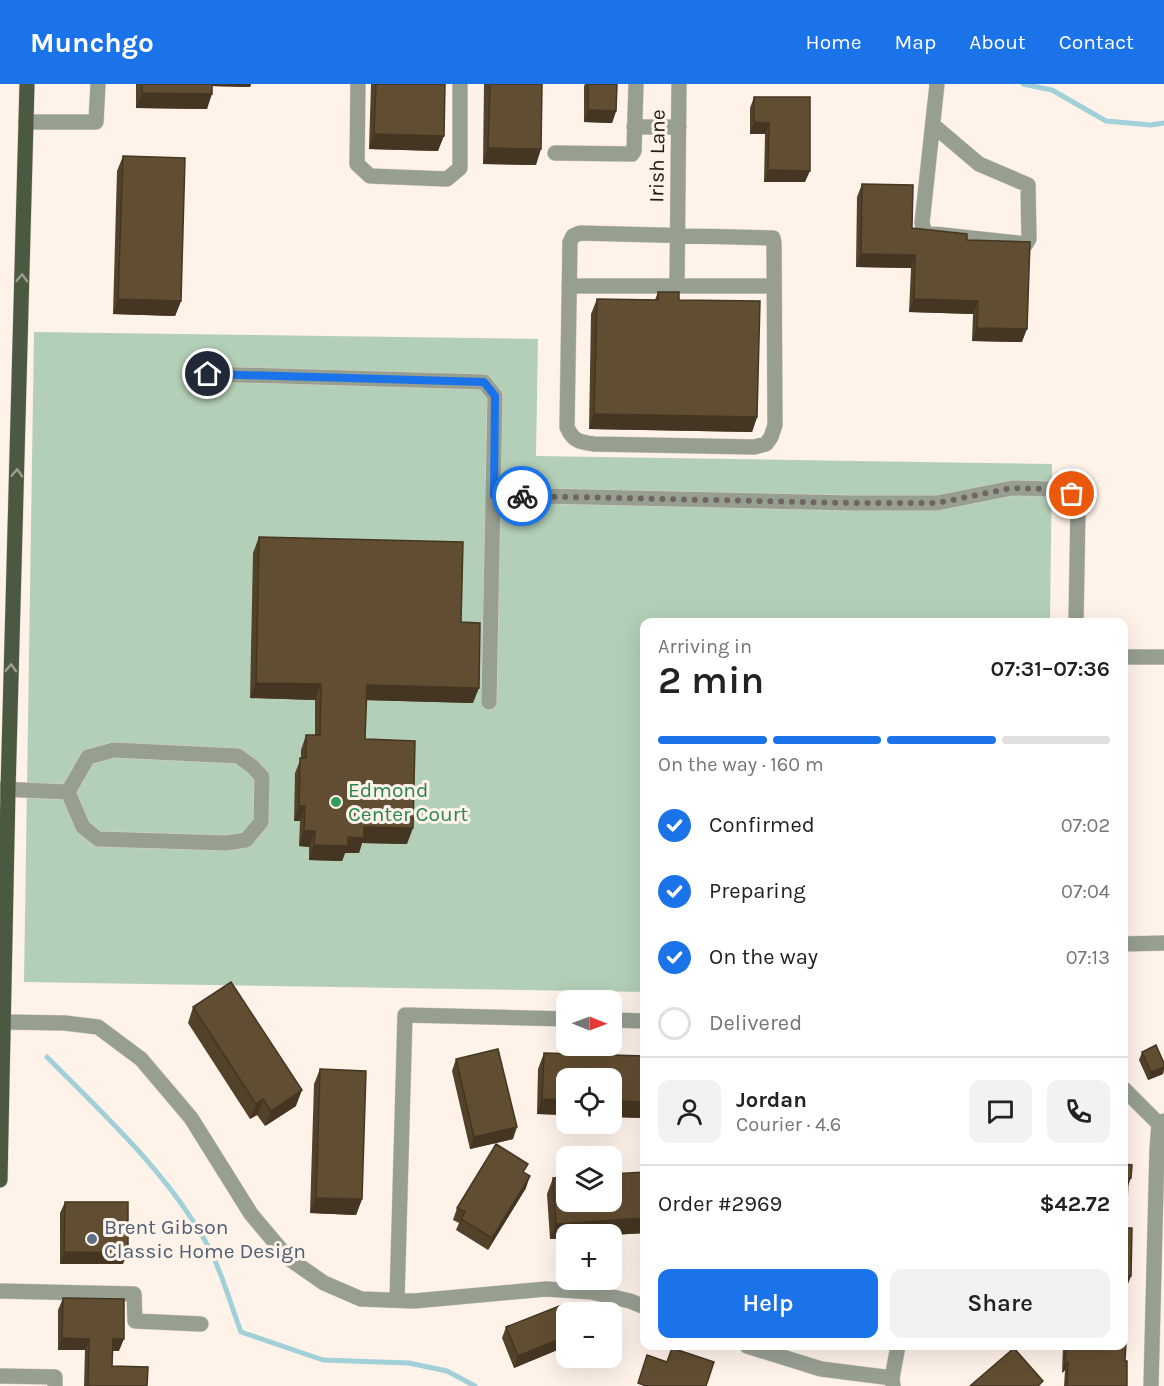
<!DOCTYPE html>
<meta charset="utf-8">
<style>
:root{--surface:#fff;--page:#f2f2f2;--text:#222;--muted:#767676;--line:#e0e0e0;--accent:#1a73e8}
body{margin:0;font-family:Karla,sans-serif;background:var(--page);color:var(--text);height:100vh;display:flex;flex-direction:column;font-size:22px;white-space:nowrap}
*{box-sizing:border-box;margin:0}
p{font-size:20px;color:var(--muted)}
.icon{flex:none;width:33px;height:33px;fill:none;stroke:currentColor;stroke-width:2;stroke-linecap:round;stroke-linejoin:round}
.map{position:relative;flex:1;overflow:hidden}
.panel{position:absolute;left:640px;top:534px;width:488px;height:732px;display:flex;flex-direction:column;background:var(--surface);border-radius:12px;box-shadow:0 6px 24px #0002}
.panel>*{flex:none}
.needle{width:39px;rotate:91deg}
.fabs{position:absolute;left:556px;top:906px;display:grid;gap:12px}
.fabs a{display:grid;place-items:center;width:66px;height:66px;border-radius:12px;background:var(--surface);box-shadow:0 6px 24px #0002;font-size:30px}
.pin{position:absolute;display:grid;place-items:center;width:51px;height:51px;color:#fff;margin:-26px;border:3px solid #fff;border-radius:50%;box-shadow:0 2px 6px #0007}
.courier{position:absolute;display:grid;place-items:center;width:60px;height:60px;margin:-30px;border:4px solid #1a73e8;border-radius:50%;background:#fff;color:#222;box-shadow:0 2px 8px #0007}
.overview em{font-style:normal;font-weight:600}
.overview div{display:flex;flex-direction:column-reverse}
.overview{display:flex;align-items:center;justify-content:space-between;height:102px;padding:0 18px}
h1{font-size:39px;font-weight:600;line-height:45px}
.bar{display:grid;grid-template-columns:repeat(4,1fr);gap:9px 6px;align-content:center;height:72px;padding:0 18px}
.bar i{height:8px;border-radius:4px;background:var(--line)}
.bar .selected{background:var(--accent)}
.bar p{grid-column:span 4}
.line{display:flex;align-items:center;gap:15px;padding:0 18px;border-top:2px solid var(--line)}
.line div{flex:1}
.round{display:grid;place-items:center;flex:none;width:63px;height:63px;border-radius:12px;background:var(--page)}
ol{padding:0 18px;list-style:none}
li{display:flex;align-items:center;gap:18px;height:66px}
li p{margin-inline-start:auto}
li .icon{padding:6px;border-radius:50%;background:var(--accent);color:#fff;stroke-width:4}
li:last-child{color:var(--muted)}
li i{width:33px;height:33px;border:3px solid var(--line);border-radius:50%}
.primary-button{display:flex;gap:12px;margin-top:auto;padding:12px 18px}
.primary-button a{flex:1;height:69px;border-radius:12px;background:var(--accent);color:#fff;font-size:24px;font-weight:600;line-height:69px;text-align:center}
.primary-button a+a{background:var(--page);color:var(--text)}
header{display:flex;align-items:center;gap:36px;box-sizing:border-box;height:84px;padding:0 30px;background:var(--accent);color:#fff}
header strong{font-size:28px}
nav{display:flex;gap:33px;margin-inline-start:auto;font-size:21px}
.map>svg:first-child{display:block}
.pitch{fill:#b3cfb7}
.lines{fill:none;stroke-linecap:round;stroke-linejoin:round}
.stream{stroke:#a1d0d8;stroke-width:5}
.minor-casing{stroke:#dbd0c7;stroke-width:16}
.major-casing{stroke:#dbd0c7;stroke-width:16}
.minor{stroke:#979f91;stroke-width:15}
.major{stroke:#4b5940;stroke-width:15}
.wall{fill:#53422a}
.shaded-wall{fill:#443622}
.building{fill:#614d31;stroke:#443622;stroke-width:1.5}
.oneway{stroke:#9c9e8c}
.done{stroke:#6f6660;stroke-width:6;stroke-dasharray:0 10.8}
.route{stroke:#1a73e8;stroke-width:8}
.leisure-dot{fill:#2e9e5b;stroke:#fef2e9;stroke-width:2}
.service-dot{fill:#5c6f8a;stroke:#fef2e9;stroke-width:2}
.labels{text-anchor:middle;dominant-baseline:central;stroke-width:6;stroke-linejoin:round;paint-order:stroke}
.street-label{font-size:21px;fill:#221b16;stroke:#fef2e9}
.leisure-label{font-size:21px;fill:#27864d;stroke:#fef2e9;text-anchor:start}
.service-label{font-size:21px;fill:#4e5e75;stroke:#fef2e9;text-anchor:start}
</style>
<header>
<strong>Munchgo</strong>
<nav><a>Home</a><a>Map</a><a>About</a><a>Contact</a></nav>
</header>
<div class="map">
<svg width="1164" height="1302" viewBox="0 0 1164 1302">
<rect width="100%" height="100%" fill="#fef2e9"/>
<path class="pitch" d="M34,248L538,255L536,372L1052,380L1050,538H645V908L24,898Z"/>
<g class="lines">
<path class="stream" d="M1023,0L1052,6L1106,37L1151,41L1164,39
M47,973C105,1032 168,1089 208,1162C221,1185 231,1222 241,1248L323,1276L409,1279L447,1287L475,1302"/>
<defs>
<path id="minor" d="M358,0L357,80L370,92L447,95L460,84V0
M26,38H96L98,0
M933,41L979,80L1028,101L1029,155L1026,160L925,149L922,139L937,0
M634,43H679
M555,69L632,70L634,67L636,0
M580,149L773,154L774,159L775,341L771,353L766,360L754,363L594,360C579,358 573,357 567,343L570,158L573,152Z
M569,202H774
M677,202L679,0
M208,290L484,298L495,312L489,618
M494,411L852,419H937L1012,404L1053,405L1072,410L1078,423L1076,538
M1124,573H1164
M0,705L68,708L88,673L114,666L238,672L253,683L262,693L261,738L246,756L226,759L98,755L83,743L68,708
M1124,860L1164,859
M612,936L645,937
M4,938L65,939L98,943L141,975L191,1034L251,1130L288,1174L324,1199L361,1215L414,1217L546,1205L592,1208L630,1217L645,1223
M1124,1005L1159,1040
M0,1207L134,1210L135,1237L201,1240
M397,1216L405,931L567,935
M747,1262L821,1285L892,1294L893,1302
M0,1292L55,1293V1302
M892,1294L898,1262
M1151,1302L1157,1065L1159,1040L1164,1037"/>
<path id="major" d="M0,1096L8,706L27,0"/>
</defs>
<use href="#minor" class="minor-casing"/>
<use href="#major" class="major-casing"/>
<use href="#minor" class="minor"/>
<use href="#major" class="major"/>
</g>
<path class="wall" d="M136,0H251L250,3L212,2L207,25L136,24Z
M371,0H445L438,67L369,65Z
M484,0H542L536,81L483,80Z
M585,0H617L616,27L612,39L584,38V2Z
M754,13L805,98H764L765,50H750V24Z
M123,72L181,217L175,232L113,230L117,87Z
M862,100L912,144L967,156L1022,258L972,257L973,230L909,228L911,184L856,183L857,113Z
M658,208L679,216L757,333L752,348L589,345L591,230L597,215L655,216Z
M259,453L461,538L473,619L366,616L365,655L407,760L362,759L359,769H345L342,777L309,776V763L299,762L300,737H294L295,689L301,674V666L306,651H315V616L250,614L253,469Z
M193,923L296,1022L265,1042L257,1031L250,1035L188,939Z
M1142,968L1164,979V986L1163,990L1148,996L1139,976Z
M544,969L645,972V1034L612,1033V994H567V1031L537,1030L538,985Z
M456,975L513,1055L470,1065L452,987Z
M320,985L362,1115L356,1131L310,1129L314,1000Z
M1124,1080L1128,1102H1127L1126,1144L1131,1192L1127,1200L1125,1239V1277L1127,1302H1064L1065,1286L1062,1289L1063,1262H1124Z
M525,1089L526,1104L488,1166L456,1146L459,1139L453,1136L457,1124Z
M553,1094L645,1149L612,1151L567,1150V1154L550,1155L547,1110Z
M65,1118L123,1180H60V1129Z
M63,1214L119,1267H113L112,1282L147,1302H84L85,1266H58V1226Z
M567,1235V1262L514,1284L502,1254L506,1243Z"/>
<path class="shaded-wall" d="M208,0H251L250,3L207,2Z
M142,9L212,10L207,25L136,24Z
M588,26L616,27L612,39L584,38Z
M754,38L769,39L765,50H750Z
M374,50L444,52L438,67L369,65Z
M488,64L541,65L536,81L483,80Z
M768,86L810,87L805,98H764Z
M861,170L915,171L911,184L856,183Z
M118,215L181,217L175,232L113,230Z
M914,215L978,217L973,230L909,228Z
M977,244L1027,245L1022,258L972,257Z
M594,330L757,333L752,348L589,345Z
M256,599L321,600L315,616L250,614Z
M367,601L479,604L473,619L361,616Z
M299,722H305L300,737H294Z
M364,743L413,744L407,760L362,759L359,769H345L342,777L309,776L314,761L348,753Z
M304,747H315L309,763L299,762Z
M1164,983L1163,990L1148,996L1151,988Z
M302,1006L296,1022L265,1042L271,1027Z
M263,1015L257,1031L250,1035L256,1020Z
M542,1015L567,1016V1031L537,1030Z
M612,1017L645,1018V1034L612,1033Z
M517,1043L513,1055L470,1065L474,1053Z
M530,1092L526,1104L488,1166L492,1154Z
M1128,1094H1131L1128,1102H1125Z
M316,1114L362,1115L356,1131L310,1129Z
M645,1134V1149L612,1151L567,1150V1154L550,1155L556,1140Z
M64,1168L128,1169L123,1180H60Z
M1127,1192H1131L1128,1200L1124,1199Z
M567,1252V1262L514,1284L518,1272Z
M62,1254L89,1255L85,1266H58Z
M113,1255H124L119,1267H109Z
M1068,1278L1065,1286L1062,1289L1065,1281Z"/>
<path class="building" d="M142,0H212V10L142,9Z
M376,0H445L444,52L374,50Z
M490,0H542L541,65L488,64Z
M588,0H617L616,27L588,26Z
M754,13H810V87L768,86L769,39L754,38Z
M123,72L185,74L181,217L118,215Z
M862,100L913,101L912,144L967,150V156L1030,158L1027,245L977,244L978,217L914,215L915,171L861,170Z
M658,208H679V216L760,217L757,333L594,330L597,215L658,216Z
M259,453L463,458L461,538L480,539L479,604L367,601L365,655L415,657L413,744L364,743V754L348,753V762L314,761L315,747H304L305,722H299L300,674H306V651H320L321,600L256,599Z
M231,898L302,1006L271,1027L263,1015L256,1020L193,923Z
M1156,961L1164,979V983L1151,988L1142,968Z
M498,965L517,1043L474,1053L456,975Z
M544,969L645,972V1018L612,1017V994H567V1016L542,1015Z
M320,985L366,987L362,1115L316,1114Z
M496,1060L528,1080L523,1088L530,1092L492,1154L461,1135L465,1128L457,1124Z
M1124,1080L1132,1081L1131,1094H1128L1126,1144H1132L1131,1192H1127L1125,1239H1127L1125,1277H1127V1302H1067L1068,1278L1065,1281L1066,1262H1124Z
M645,1088V1134L556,1140L553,1094L567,1093V1118H612V1090Z
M65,1118H128V1169L64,1168Z
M63,1214L124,1215V1255H113L112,1282L148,1283L147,1302H88L89,1255L62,1254Z
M562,1221L567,1235V1252L518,1272L506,1243Z
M672,1264L714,1278L706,1302H646L638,1299L647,1271L667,1278Z
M1014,1264L1043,1297L1038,1302H970Z"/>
<defs><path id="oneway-chevron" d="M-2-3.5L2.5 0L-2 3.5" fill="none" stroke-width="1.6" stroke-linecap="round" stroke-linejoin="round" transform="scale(1.5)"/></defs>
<g class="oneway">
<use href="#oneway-chevron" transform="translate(22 194) rotate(-88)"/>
<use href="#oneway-chevron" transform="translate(17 389) rotate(-88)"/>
<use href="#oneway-chevron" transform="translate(11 584) rotate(-88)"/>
</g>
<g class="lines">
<path class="done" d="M522,412L852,419H937L1012,404L1053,405L1072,410"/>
<path class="route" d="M208,290L484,298L495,312L494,411L522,412"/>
</g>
<circle class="leisure-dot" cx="336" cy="718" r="6"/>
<circle class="service-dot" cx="92" cy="1155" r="6"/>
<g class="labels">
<g class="street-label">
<text transform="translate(657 72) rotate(-89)">Irish Lane</text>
</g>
<g class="leisure-label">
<text x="348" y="706">Edmond<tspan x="348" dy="24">Center Court</tspan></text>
</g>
<g class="service-label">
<text x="104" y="1143">Brent Gibson<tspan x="104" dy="24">Classic Home Design</tspan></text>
</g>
</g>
</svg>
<div class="fabs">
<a><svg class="needle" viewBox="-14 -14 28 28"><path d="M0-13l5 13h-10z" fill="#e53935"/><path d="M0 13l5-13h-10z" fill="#767676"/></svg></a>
<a><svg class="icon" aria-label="locate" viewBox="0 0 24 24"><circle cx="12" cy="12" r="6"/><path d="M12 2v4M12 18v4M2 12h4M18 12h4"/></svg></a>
<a><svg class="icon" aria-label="layers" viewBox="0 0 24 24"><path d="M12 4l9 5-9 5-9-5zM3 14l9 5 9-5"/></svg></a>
<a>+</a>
<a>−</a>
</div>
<div class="pin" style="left:1072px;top:410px;background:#ea580c"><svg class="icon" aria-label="bag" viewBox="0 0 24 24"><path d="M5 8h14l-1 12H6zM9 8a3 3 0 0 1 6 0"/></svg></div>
<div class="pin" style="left:208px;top:290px;background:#1f2937"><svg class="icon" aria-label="home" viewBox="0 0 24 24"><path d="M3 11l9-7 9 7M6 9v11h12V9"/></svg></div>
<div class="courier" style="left:522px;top:412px"><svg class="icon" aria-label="bike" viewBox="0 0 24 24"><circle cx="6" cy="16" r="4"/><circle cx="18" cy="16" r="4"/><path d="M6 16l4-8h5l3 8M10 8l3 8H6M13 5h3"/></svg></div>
<section class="panel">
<div class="overview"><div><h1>2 min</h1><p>Arriving in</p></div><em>07:31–07:36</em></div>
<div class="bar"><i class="selected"></i><i class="selected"></i><i class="selected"></i><i></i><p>On the way · 160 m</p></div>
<ol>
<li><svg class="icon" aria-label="check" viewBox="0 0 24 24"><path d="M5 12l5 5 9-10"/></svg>Confirmed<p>07:02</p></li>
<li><svg class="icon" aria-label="check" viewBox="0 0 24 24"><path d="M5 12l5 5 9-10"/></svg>Preparing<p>07:04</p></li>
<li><svg class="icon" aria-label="check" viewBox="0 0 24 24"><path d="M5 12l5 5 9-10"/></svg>On the way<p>07:13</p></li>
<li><i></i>Delivered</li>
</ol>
<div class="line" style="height:108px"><a class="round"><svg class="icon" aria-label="person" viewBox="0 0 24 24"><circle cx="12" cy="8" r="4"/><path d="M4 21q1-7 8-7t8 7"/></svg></a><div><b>Jordan</b><p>Courier · 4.6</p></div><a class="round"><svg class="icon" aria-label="chat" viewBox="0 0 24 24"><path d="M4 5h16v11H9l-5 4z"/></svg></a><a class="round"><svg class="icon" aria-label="phone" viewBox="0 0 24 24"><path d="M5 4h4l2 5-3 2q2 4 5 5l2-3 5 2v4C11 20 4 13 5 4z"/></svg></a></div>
<div class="line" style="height:78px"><div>Order #2969</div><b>$42.72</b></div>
<div class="primary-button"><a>Help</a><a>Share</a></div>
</section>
</div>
